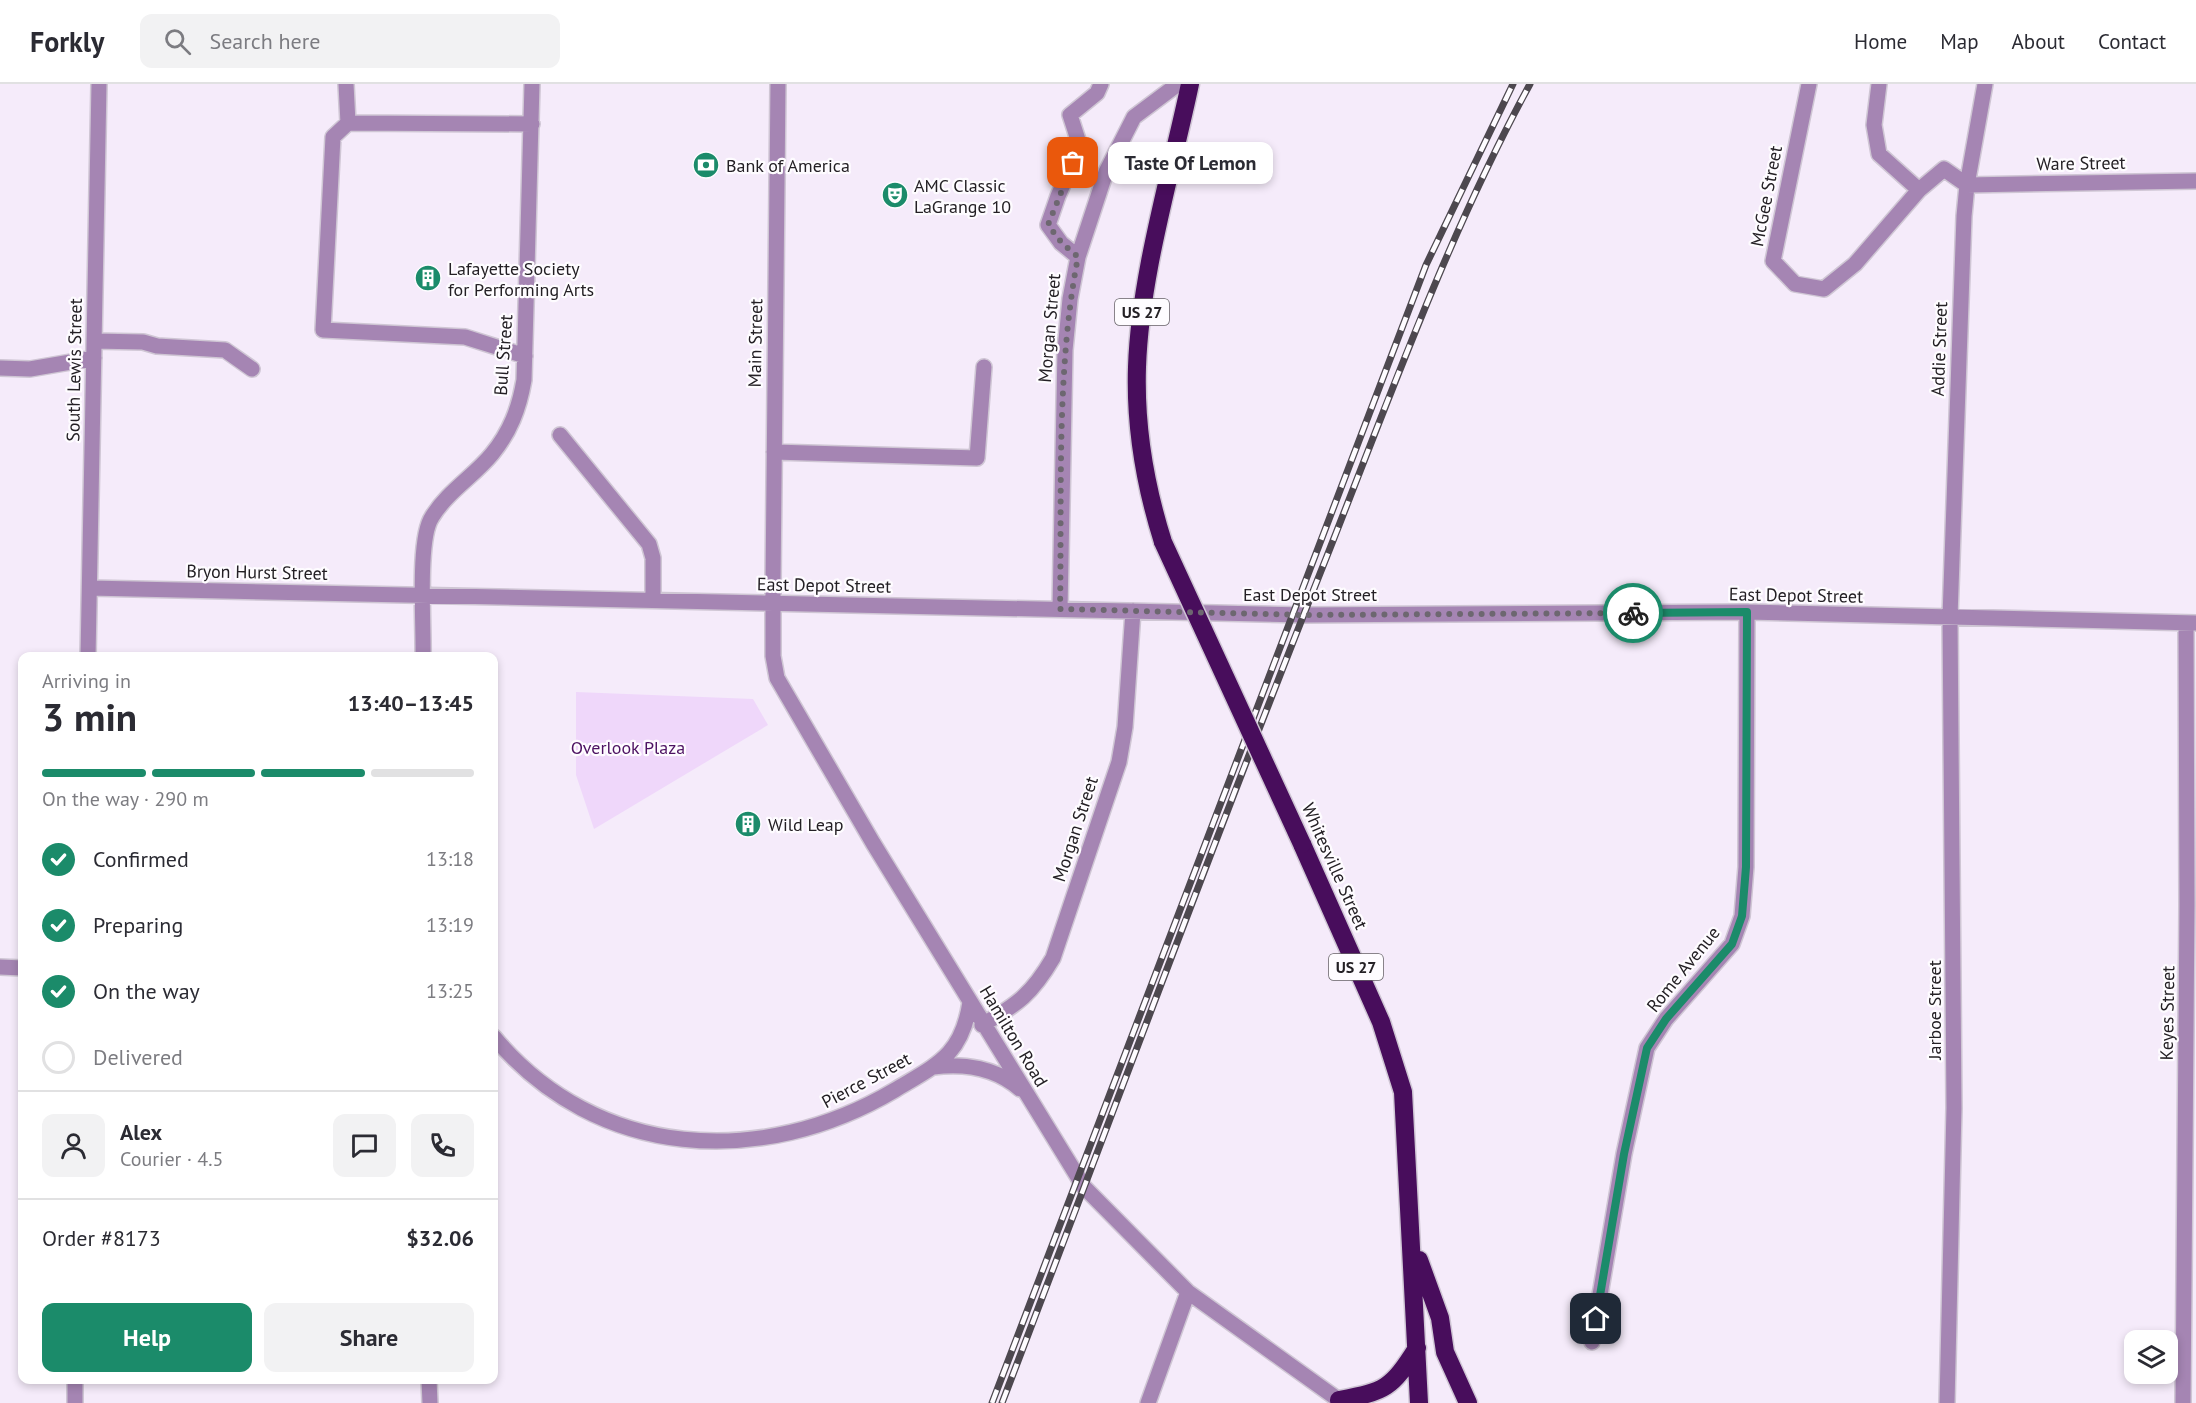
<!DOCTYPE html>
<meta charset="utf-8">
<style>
:root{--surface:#fff;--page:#f2f2f3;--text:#2b2b33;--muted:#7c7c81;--line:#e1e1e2;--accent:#1b8b6a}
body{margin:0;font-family:"PT Sans",sans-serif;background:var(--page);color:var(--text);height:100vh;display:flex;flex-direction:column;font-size:22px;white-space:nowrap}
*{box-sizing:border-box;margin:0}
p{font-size:20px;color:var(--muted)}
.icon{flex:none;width:33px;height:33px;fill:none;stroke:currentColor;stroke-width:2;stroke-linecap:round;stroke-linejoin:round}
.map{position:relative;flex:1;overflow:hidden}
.sheet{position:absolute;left:18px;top:568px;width:480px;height:732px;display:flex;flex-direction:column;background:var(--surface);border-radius:12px;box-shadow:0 3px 9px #0003}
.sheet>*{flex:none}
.buttons{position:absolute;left:2124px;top:1246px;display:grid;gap:12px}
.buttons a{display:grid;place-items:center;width:54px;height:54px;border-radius:12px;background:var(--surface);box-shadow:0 3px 9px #0003;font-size:30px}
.pin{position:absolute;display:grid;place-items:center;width:51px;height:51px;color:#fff;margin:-26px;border-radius:12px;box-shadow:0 3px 9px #0006}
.courier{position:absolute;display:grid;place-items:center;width:60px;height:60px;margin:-30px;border:4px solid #1b8b6a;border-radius:50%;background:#fff;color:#222;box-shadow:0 2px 8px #0007}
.bubble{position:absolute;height:42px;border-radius:12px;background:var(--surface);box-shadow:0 3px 9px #0003;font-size:20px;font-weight:600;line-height:42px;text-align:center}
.overview em{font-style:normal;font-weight:600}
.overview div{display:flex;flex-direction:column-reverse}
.overview{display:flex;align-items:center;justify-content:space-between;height:102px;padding:0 24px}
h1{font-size:39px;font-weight:600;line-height:45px}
.bar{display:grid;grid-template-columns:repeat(4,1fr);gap:9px 6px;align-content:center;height:72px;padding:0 24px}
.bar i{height:8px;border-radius:4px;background:var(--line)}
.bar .selected{background:var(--accent)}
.bar p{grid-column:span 4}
.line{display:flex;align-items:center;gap:15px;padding:0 24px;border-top:2px solid var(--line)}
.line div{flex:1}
.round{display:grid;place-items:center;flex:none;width:63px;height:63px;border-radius:12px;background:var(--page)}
ol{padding:0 24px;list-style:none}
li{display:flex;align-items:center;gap:18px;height:66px}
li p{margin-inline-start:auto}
li .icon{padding:6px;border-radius:50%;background:var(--accent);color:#fff;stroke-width:4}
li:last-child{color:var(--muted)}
li i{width:33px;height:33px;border:3px solid var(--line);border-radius:50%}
.primary-button{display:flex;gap:12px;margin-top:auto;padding:12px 24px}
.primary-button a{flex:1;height:69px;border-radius:12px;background:var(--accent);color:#fff;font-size:24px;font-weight:600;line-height:69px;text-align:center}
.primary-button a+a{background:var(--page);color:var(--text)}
header{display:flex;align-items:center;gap:36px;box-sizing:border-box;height:84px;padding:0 30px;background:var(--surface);border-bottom:2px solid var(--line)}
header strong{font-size:28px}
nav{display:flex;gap:33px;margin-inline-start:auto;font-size:21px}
.search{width:420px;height:54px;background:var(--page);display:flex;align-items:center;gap:15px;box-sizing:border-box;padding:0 21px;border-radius:12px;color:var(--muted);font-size:22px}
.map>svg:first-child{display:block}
.green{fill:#efd7fa}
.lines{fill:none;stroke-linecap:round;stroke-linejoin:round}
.minor-casing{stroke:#cfc6d4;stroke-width:18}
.highway-casing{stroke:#cfc6d4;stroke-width:21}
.minor{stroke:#a585b3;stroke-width:15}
.highway{stroke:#480d5c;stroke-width:18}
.rail-casing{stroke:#4d484f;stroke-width:7}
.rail{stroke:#fefcff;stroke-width:4.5;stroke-dasharray:14;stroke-linecap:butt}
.highway-bridge-casing{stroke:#cfc6d4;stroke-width:21;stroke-linecap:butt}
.highway-bridge{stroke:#480d5c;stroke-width:18}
.done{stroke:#6d6770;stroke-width:6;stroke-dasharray:0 10.8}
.route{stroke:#1b8b6a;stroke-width:8}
.labels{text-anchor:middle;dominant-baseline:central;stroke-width:4.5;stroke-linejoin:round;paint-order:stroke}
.shield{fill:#fefcff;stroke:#656266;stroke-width:1.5}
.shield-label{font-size:16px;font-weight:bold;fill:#242025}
.street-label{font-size:18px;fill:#242025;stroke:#fefcff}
.poi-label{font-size:18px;fill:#242025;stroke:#fefcff;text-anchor:start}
.park-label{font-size:18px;fill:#4d1262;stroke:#fefcff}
</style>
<header>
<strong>Forkly</strong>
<div class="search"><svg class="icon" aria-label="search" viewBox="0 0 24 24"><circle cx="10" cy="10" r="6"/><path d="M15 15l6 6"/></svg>Search here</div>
<nav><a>Home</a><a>Map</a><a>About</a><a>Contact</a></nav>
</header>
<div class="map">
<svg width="2196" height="1319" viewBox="0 0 2196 1319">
<rect width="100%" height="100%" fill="#f5ebfa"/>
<path class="green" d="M576,608L753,615L768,641L594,745L576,691Z"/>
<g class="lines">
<defs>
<path id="minor" d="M346,0L348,39L333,53L323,246L465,253L525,272
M778,0L773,499V572L777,594L873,759L1084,1103L1188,1208L1343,1319
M1809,0L1773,177L1795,200L1824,205L1855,180L1919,106L1944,85L1967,101L2196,97
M1879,0L1874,41L1879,70L1919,106
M348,39L532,40
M1078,173L1061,159L1048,141L1058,112L1080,62L1070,31L1097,9L1101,0
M94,257L143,258L157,262L225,266L252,285
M0,284L30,285L94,274
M560,351L649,460L653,474V516
M774,368L977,374L984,283
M90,504L1303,531L1747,528L2196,539
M1060,525L1065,266L1070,215L1078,173L1106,88L1134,33L1178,0
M88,573L99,0
M423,573C424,543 417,455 432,433C447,408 474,392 492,370C510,348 519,325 524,296L532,0
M0,883L22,884
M982,941C1018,920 1032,910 1053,874L1119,678L1125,643L1133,527
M494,953C597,1076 762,1085 895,1006C938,980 962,971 970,918
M933,983C964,979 996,984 1020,1005
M1592,1258L1624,1070L1647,964L1666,935L1732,860L1742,832L1746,783L1747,528
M429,1296L430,1319
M75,1319V1296
M1148,1319L1188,1208
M1947,1319L1954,1024L1950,533L1964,132L1967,101L1985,0
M2183,1319L2187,821L2186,539"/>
<path id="highway" d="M1163,458C1145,401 1135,343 1137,283C1140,192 1171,90 1190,0
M1302,760L1381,938L1403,1008L1419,1319
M1419,1176L1440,1234L1445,1268L1468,1319
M1339,1316C1386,1307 1391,1305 1417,1264"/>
</defs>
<use href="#minor" class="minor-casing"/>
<use href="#highway" class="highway-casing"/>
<use href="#minor" class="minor"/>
<use href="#highway" class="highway"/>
<defs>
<path id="rail" d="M992,1319L1426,181L1513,0
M1002,1319C1110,1037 1215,753 1327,472C1390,312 1448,151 1530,0"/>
</defs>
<use href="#rail" class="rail-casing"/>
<use href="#rail" class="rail"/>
<defs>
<path id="highway-bridge" d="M1163,458L1302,760"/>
</defs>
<use href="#highway-bridge" class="highway-bridge-casing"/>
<use href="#highway-bridge" class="highway-bridge"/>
</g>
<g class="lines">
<path class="done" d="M1073,79L1048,141L1062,159L1078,173C1056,286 1062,410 1060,525L1303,531L1633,529"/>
<path class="route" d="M1596,1235L1624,1070L1647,964L1666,935L1732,860L1742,832L1746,783L1747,528L1633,529"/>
</g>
<defs>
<symbol id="bank-disc" viewBox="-11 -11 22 22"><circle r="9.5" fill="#1b8b6a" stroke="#fefcff"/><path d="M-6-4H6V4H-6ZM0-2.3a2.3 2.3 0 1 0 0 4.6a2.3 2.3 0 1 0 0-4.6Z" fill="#fff"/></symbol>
<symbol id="theatre-disc" viewBox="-11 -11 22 22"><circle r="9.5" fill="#1b8b6a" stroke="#fefcff"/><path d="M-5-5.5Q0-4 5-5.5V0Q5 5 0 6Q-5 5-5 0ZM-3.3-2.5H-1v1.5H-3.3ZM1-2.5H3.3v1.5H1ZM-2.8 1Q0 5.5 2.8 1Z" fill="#fff"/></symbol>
<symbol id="building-disc" viewBox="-11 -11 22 22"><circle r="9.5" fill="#1b8b6a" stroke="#fefcff"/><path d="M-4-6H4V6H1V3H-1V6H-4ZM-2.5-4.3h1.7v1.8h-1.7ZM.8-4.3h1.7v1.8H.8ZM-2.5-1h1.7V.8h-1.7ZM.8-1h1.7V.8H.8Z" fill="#fff"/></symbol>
</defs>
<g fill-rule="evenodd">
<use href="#bank-disc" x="691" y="66" width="30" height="30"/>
<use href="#theatre-disc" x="880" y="96" width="30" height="30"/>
<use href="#building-disc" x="413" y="179" width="30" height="30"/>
<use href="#building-disc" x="733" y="725" width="30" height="30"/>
</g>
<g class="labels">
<g class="shield">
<rect x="1115" y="215" width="54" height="26" rx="4.5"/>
<rect x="1329" y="870" width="54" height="26" rx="4.5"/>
</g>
<g class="shield-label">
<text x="1142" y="228">US 27</text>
<text x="1356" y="883">US 27</text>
</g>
<g class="street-label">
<text transform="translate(2081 79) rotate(-1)">Ware Street</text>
<text transform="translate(1766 112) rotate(-79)">McGee Street</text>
<text transform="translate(1049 244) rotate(-85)">Morgan Street</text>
<text transform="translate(755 259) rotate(-89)">Main Street</text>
<text transform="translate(1939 265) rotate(-88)">Addie Street</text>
<text transform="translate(503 271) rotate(-86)">Bull Street</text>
<text transform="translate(74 286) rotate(-89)">South Lewis Street</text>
<text transform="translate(257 488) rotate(1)">Bryon Hurst Street</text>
<text transform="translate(824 501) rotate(1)">East Depot Street</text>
<text x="1310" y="510">East Depot Street</text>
<text transform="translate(1796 511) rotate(1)">East Depot Street</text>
<text transform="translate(1075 745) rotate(-72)">Morgan Street</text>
<text transform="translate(1335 782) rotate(66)">Whitesville Street</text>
<text transform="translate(1683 885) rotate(-51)">Rome Avenue</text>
<text transform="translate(1934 926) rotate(-90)">Jarboe Street</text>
<text transform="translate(2167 929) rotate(-89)">Keyes Street</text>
<text transform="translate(1014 952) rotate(59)">Hamilton Road</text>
<text transform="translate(866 996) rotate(-28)">Pierce Street</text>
</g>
<g class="poi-label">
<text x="726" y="81">Bank of America</text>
<text x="914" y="101">AMC Classic<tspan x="914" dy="21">LaGrange 10</tspan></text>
<text x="448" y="184">Lafayette Society<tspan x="448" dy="21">for Performing Arts</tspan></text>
<text x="768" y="740">Wild Leap</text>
</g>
<g class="park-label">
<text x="628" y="663">Overlook Plaza</text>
</g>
</g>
</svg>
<div class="buttons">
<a><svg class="icon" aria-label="layers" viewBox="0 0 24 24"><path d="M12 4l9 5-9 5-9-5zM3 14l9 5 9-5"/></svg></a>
</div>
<div class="pin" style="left:1073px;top:79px;background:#ea580c"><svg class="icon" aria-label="bag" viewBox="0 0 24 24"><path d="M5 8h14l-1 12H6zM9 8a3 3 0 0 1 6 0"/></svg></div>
<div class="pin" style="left:1596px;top:1235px;background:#1f2937"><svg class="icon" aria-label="home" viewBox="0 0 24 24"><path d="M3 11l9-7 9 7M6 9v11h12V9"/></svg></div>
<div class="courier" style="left:1633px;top:529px"><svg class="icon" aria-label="bike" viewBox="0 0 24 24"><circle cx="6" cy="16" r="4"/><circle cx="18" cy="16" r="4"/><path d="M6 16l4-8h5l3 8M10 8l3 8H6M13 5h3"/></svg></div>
<div class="bubble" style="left:1108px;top:58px;width:165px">Taste Of Lemon</div>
<section class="sheet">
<div class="overview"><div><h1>3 min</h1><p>Arriving in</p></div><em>13:40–13:45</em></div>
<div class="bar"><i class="selected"></i><i class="selected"></i><i class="selected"></i><i></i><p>On the way · 290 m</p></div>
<ol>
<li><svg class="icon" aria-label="check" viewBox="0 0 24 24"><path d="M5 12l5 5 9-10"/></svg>Confirmed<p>13:18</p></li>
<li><svg class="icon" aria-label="check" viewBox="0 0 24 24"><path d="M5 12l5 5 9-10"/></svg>Preparing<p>13:19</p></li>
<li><svg class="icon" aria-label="check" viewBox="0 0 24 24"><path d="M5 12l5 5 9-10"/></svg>On the way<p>13:25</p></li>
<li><i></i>Delivered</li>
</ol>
<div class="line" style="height:108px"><a class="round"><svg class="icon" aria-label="person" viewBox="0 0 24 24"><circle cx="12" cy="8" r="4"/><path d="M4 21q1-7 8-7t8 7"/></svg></a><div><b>Alex</b><p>Courier · 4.5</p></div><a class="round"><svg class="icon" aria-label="chat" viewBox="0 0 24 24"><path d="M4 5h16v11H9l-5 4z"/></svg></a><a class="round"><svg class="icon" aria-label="phone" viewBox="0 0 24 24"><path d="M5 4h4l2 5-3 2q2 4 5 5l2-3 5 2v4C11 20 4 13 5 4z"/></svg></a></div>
<div class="line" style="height:78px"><div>Order #8173</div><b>$32.06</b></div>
<div class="primary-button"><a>Help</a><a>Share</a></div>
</section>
</div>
